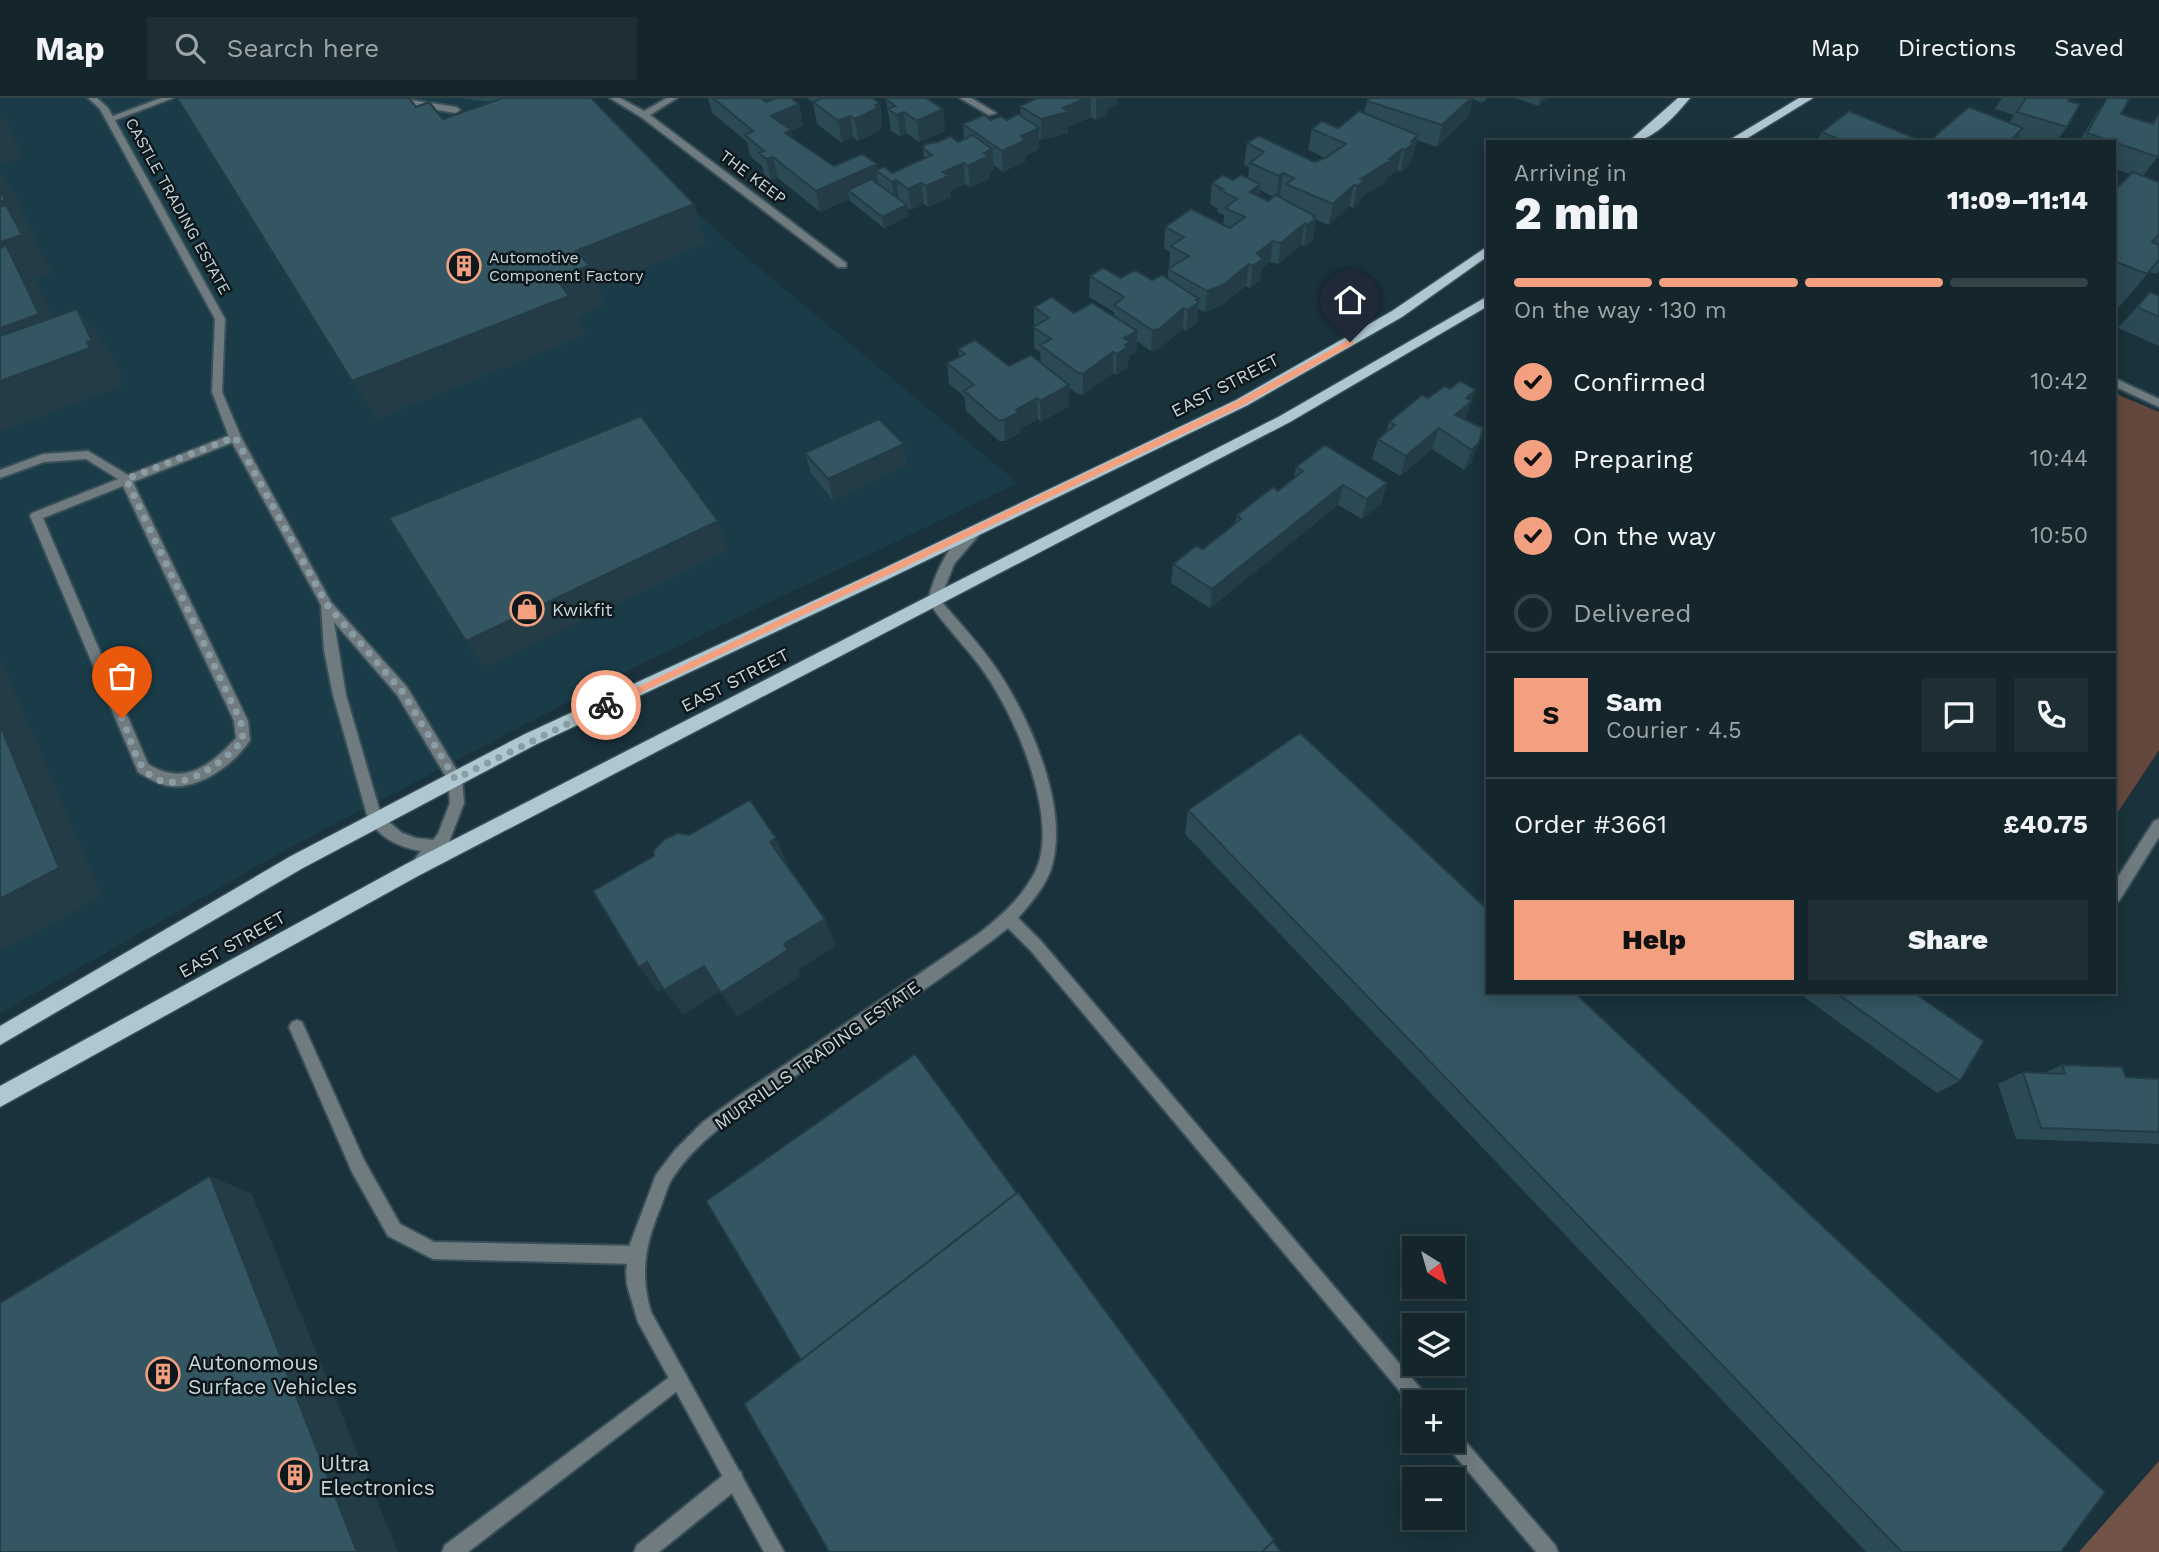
<!DOCTYPE html>
<meta charset="utf-8">
<style>
:root{--surface:#14262c;--page:#1d2e34;--text:#f1f3f6;--muted:#9da5a9;--line:#334348;--accent:#f2a07f}
body{margin:0;font-family:"Work Sans",sans-serif;background:var(--page);color:var(--text);height:100vh;display:flex;flex-direction:column;font-size:26px;white-space:nowrap}
*{box-sizing:border-box;margin:0}
p{font-size:23px;color:var(--muted)}
.icon{flex:none;width:38px;height:38px;fill:none;stroke:currentColor;stroke-width:2;stroke-linecap:round;stroke-linejoin:round}
.map{position:relative;flex:1;overflow:hidden}
.drawer{position:absolute;left:1486px;top:42px;width:630px;height:854px;display:flex;flex-direction:column;background:var(--surface);border-radius:0px;box-shadow:0 4px 18px #0003,0 0 0 2px var(--line)}
.drawer>*{flex:none}
.needle{width:46px;rotate:143deg}
.tools{position:absolute;left:1402px;top:1138px;display:grid;gap:14px}
.tools a{display:grid;place-items:center;width:63px;height:63px;border-radius:0px;background:var(--surface);box-shadow:0 4px 18px #0003,0 0 0 2px var(--line);font-size:35px}
.pin{position:absolute;display:grid;place-items:center;width:60px;height:60px;color:#fff;margin:-72px -30px;border-radius:50% 50% 50% 0;rotate:-45deg;box-shadow:0 0 7px #0007}
.pin .icon{rotate:45deg}
.courier{position:absolute;display:grid;place-items:center;width:70px;height:70px;margin:-35px;border:5px solid #f2a07f;border-radius:50%;background:#fff;color:#222;box-shadow:0 2px 9px #0007}
.overview em{font-style:normal;font-weight:800}
.overview div{display:flex;flex-direction:column-reverse}
.overview{display:flex;align-items:center;justify-content:space-between;height:119px;padding:0 28px}
h1{font-size:46px;font-weight:800;line-height:52px}
.bar{display:grid;grid-template-columns:repeat(4,1fr);gap:10px 7px;align-content:center;height:84px;padding:0 28px}
.bar i{height:9px;border-radius:5px;background:var(--line)}
.bar .current{background:var(--accent)}
.bar p{grid-column:span 4}
.line{display:flex;align-items:center;gap:18px;padding:0 28px;border-top:2px solid var(--line)}
.line div{flex:1}
.round{display:grid;place-items:center;flex:none;width:74px;height:74px;border-radius:0px;background:var(--page)}
ol{padding:0 28px;list-style:none}
li{display:flex;align-items:center;gap:21px;height:77px}
li p{margin-inline-start:auto}
li .icon{padding:7px;border-radius:50%;background:var(--accent);color:#111;stroke-width:4}
li:last-child{color:var(--muted)}
li i{width:38px;height:38px;border:4px solid var(--line);border-radius:50%}
.action{display:flex;gap:14px;margin-top:auto;padding:14px 28px}
.action a{flex:1;height:80px;border-radius:0px;background:var(--accent);color:#111;font-size:28px;font-weight:800;line-height:80px;text-align:center}
.action a+a{background:var(--page);color:var(--text)}
header{display:flex;align-items:center;gap:42px;box-sizing:border-box;height:98px;padding:0 35px;background:var(--surface);border-bottom:2px solid var(--line)}
header strong{font-size:33px}
nav{display:flex;gap:38px;margin-inline-start:auto;font-size:24px}
.search{width:490px;height:63px;background:var(--page);display:flex;align-items:center;gap:18px;box-sizing:border-box;padding:0 24px;border-radius:0px;color:var(--muted);font-size:26px}
.map>svg:first-child{display:block}
.built{fill:#1a3c48}
.green{fill:#65483d}
.forest{fill:#715246}
.lines{fill:none;stroke-linecap:round;stroke-linejoin:round}
.lane-casing{stroke:#395058;stroke-width:4}
.street-casing{stroke:#395058;stroke-width:4}
.primary-casing{stroke:#395058;stroke-width:3}
.lane{fill:#6f7b7f;fill-rule:evenodd}
.street{fill:#6f7b7f;fill-rule:evenodd}
.primary{fill:#afc7d0;fill-rule:evenodd}
.wall{fill:#2c4a54;fill-rule:evenodd}
.shaded-wall{fill:#243c45}
.building{fill:#335662;stroke:#243c45;stroke-width:2}
.route{fill:#f2a07f}
.done{stroke:#8b9da4;stroke-width:7;stroke-dasharray:0 12.6}
.labels{text-anchor:middle;dominant-baseline:central;stroke-width:5;stroke-linejoin:round;paint-order:stroke}
.far-street-label{font-size:16px;fill:#c8d7dc;stroke:#0e181c}
.far-poi-label{font-size:16px;fill:#c8d7dc;stroke:#0e181c;text-anchor:start}
.street-label{font-size:18px;fill:#c8d7dc;stroke:#0e181c}
.poi-label{font-size:18px;fill:#c8d7dc;stroke:#0e181c;text-anchor:start}
.near-poi-label{font-size:21px;fill:#c8d7dc;stroke:#0e181c;text-anchor:start}
</style>
<header>
<strong>Map</strong>
<div class="search"><svg class="icon" aria-label="search" viewBox="0 0 24 24"><circle cx="10" cy="10" r="6"/><path d="M15 15l6 6"/></svg>Search here</div>
<nav><a>Map</a><a>Directions</a><a>Saved</a></nav>
</header>
<div class="map">
<svg width="2159" height="1454" viewBox="0 0 2159 1454">
<rect width="100%" height="100%" fill="#1a323b"/>
<path class="built" d="M0,0H571L741,155L1018,385L641,566L287,751L0,915Z"/>
<path class="green" d="M2114,295L2159,314V652L2114,720Z"/>
<path class="forest" d="M2159,1363V1454H2079Z"/>
<g class="lines">
<defs>
<path id="lane" d="M161,0H173L113,23L105,21Z
M377,0H398L456,9L460,12L456,15L381,3Z
M235,335L241,339L239,342L133,384L248,623L250,642C235,666 199,692 169,688C157,686 148,680 138,674L30,418L32,415L118,381L86,361L44,364L0,380V372L43,356L88,353L128,377ZM123,388L234,623L236,640C211,667 184,689 148,666L43,420Z
M297,922L302,924L364,1062L400,1126L434,1144L635,1148L641,1151L644,1157L641,1163L635,1166L433,1161L388,1138L352,1074L289,929L292,924Z
M679,1272L685,1275L688,1281L685,1287L468,1454H442L445,1447Z
M734,1372L741,1374L743,1381L741,1388L659,1454H634L637,1447L727,1374Z"/>
<path id="street" d="M88,0H97L108,10L225,221L222,294L241,339L331,504L407,589L462,681L464,705L449,744L450,747L448,751C435,756 426,774 413,770L411,766L421,753C398,749 377,739 367,717L333,597L324,552L321,507L229,339L212,294L215,221L100,11ZM334,524L397,597L448,682L450,705L438,736L433,742L416,740L402,735L381,717L346,597Z
M610,0H620L644,13L667,0H677L650,17L846,165V169H838L641,19Z
M960,0H971L996,15L989,17Z
M2114,280L2159,301V309L2114,288Z
M978,427L984,431L954,466L940,502C960,525 981,548 998,573C1031,623 1070,711 1051,771C1045,789 1030,806 1018,820L1041,843L1427,1298L1430,1304H1414V1310L1031,853L1008,830C941,883 869,928 798,976C754,1006 701,1035 672,1081C667,1089 665,1098 662,1106C646,1143 639,1175 651,1214L784,1454H764L638,1224L627,1187L626,1173L630,1146L656,1077L675,1052L703,1024L736,1000L978,836C1000,819 1022,800 1035,774C1061,723 1015,617 984,574C967,549 944,528 928,503C934,476 951,438 978,427Z
M2159,721V739L2119,803L2114,804V785L2154,723Z
M1452,1332L1458,1335L1555,1447L1558,1454H1536L1446,1347L1443,1342H1452Z"/>
<path id="primary" d="M1678,0H1690C1675,18 1653,44 1628,44Z
M1799,0H1813L1741,44H1726Z
M1488,148V158L1402,219L1246,308L888,481L537,646L303,770L0,947V928L291,758L525,636L878,473L1236,302L1392,213Z
M1488,198V208L1290,324L418,778L0,1009V988L406,766L1280,318Z"/>
</defs>
<use href="#lane" class="lane-casing"/>
<use href="#street" class="street-casing"/>
<use href="#primary" class="primary-casing"/>
<use href="#lane" class="lane"/>
<use href="#street" class="street"/>
<use href="#primary" class="primary"/>
</g>
<path class="wall" d="M460,0H591L705,145L598,189L604,206L578,219L585,237L376,321L416,9L443,21L490,4Z
M708,0H791L799,6L803,28L791,33L792,39L834,68L877,66V72L892,75L924,60L923,50L958,44L964,41L963,26L991,22H1007L1021,18L1020,8L1037,0H1117V7L1107,11V17L1096,22L1091,19L1068,29V35L1041,42L1039,40V51L1026,58V63L1003,74L993,67L994,72L990,74V80L970,90L965,86L950,93L951,99L928,109L924,106L911,112L907,110L908,118L884,130L850,103L849,101L820,114L778,80L771,82L764,76L762,68L750,58L747,44L712,15Z
M807,0H872L880,5L882,26L881,27V32L858,43L853,39L842,45L817,26L813,5Z
M1370,0H1487L1482,5L1473,1L1468,19L1437,49L1417,42L1413,58L1411,60L1409,67L1400,74L1397,72L1387,80L1386,84L1361,99L1360,104L1353,110L1349,108L1329,127L1316,122L1313,143L1304,148L1301,147L1278,166L1270,164L1262,170L1260,182L1250,190L1246,188L1220,208L1205,214L1198,211L1197,225L1186,233L1183,231L1157,252L1151,253L1137,243L1136,254L1129,258L1127,270L1116,277L1113,275L1083,297L1078,296L1069,290V308L1041,324L1038,321L1020,331V335L1005,343H999L966,313L964,298L949,286L947,265L959,259L958,251L1009,268L1041,264L1040,254L1034,250V209L1074,215L1114,219V214L1089,199L1090,178L1152,182L1168,181V171L1170,170H1169L1170,154L1164,150L1165,129L1223,127L1224,117L1217,114L1218,111L1210,106L1212,85L1248,80L1249,69L1244,67L1247,45L1314,64L1325,60L1308,52L1312,31L1338,30L1364,15L1367,3ZM1260,92L1274,99L1268,103L1259,98Z
M1516,0H1547L1538,8Z
M2002,0H2070L2068,3L2067,29L2056,44H2031L2017,39L2014,43L1928,44L2009,25L2014,17L1995,11Z
M2107,0L2121,16L2151,25L2159,15V57L2143,78L2159,84V173L2156,176L2149,174L2114,215V93L2130,76L2114,71V44H2079L2095,17Z
M886,1L943,11L945,33L919,44L906,35L900,38L891,33Z
M1822,34L1915,40L1913,43L1914,44H1816Z
M2159,198V248L2118,230L2137,209Z
M1465,321L1483,330L1471,365L1464,372L1432,351L1400,378L1372,361L1378,341L1386,334L1389,324Z
M805,355L907,366L833,402L811,375Z
M1296,369L1387,385L1381,406L1362,421L1338,407L1210,510L1171,485L1173,466L1203,451L1235,425L1237,417L1278,393L1294,380Z
M1188,712L2061,1454H1866L1185,736Z
M1797,894H1913L1960,983L1937,995Z
M2062,967L2126,979L2159,981V1046L2016,1041L1998,986L2023,974L2044,975Z"/>
<path class="shaded-wall" d="M743,0H789L747,17Z
M1086,0H1091V19L1068,29V35L1041,42V21Z
M1099,0H1117V7L1107,11V17L1096,22V1Z
M1471,0H1473L1468,19L1437,49L1442,27Z
M1541,0H1547L1538,8Z
M880,5L882,26L881,27V32L858,43L855,21Z
M799,6L803,28L791,33L795,53L771,18Z
M943,11L945,33L919,44L917,23Z
M904,14L906,35L900,38L897,17Z
M0,16L5,22L23,59L0,66Z
M850,18L853,39L842,45L838,23Z
M1039,30V51L1026,58V63L1003,74L1002,53L1021,38Z
M2023,30L2014,44H2010Z
M1418,37L1413,58L1411,60L1409,67L1400,74L1405,52L1411,44Z
M992,51L994,72L990,74V80L970,90L968,68L984,55Z
M1402,51L1397,72L1387,80L1386,84L1361,99L1360,104L1353,110L1357,88L1361,81Z
M773,59L778,80L771,82L766,61Z
M964,65L965,86L950,93L951,99L928,109L926,88L943,74Z
M877,66L878,74L876,72L878,88L848,92L849,101L820,114L816,93Z
M0,73L5,80L21,108L20,109L36,141L34,142L53,175L35,182L38,186L71,255L0,280Z
M1283,75L1280,97L1276,99L1279,78Z
M896,82L899,103L895,106L892,84Z
M921,85L924,106L911,112L908,91Z
M1260,86L1258,108L1250,94Z
M1354,87L1349,108L1329,127L1333,106Z
M694,106L705,145L598,189L604,206L578,219L585,237L376,321L352,283L557,182L576,153Z
M907,107L908,118L884,130L882,119Z
M1315,118L1314,123L1316,121L1313,143L1304,148L1307,127Z
M1305,125L1301,147L1278,166L1281,145Z
M1273,143L1270,164L1262,170L1260,182L1250,190L1253,168L1257,155Z
M1249,166L1246,188L1220,208L1205,214L1207,193Z
M1199,201L1197,225L1186,233L1188,212L1196,202Z
M1184,210L1183,231L1157,252L1151,253L1152,232Z
M77,211L108,250L123,281L118,283L121,288L0,334V283L87,244Z
M1137,233L1136,254L1129,258L1127,270L1116,277L1117,256L1124,240Z
M1113,254V275L1083,297V276Z
M1069,287V308L1041,324L1040,303Z
M1476,292L1465,324L1448,337L1455,317L1466,300Z
M1037,300L1038,321L1020,331V335L1005,343L1004,322L1016,312Z
M1439,330L1432,351L1400,378L1406,358Z
M1479,345L1471,365L1464,372L1472,352Z
M904,346L907,366L833,402L828,381Z
M1387,385L1381,406L1362,421L1367,401Z
M1343,387L1338,407L1210,510L1212,491Z
M718,423L728,452L485,570L466,543Z
M0,559L102,798L0,853Z
M776,740L789,769L783,773L770,744Z
M825,821L836,848L798,872L801,878L737,919L721,895L784,846Z
M647,864L666,890L658,894L639,869Z
M704,868L721,893L683,917L664,892Z
M210,1078L252,1096L398,1454H357Z"/>
<path class="building" d="M177,0H409L416,9L429,4L443,21L503,0H591L694,106L576,153L589,167L557,182L569,198L352,283Z
M713,0H761L766,4L776,0H791L799,6L771,18L791,32L785,35L834,68L862,56L877,66L816,93L773,59L766,61L759,55L764,53L745,37L753,33Z
M823,0H872L880,5L875,7L878,10L855,21L850,18L838,23L813,4Z
M889,0H926L943,11L917,23L904,14L897,17L888,11L895,8L886,1Z
M1037,0H1086L1063,10L1068,14L1041,21L1020,8Z
M1370,0H1471L1442,27L1367,3Z
M2026,0H2070L2068,3L2080,6L2067,29L2017,14Z
M2107,0H2124L2129,2L2121,16L2153,26L2159,15V57L2158,59L2087,35Z
M1969,9L2023,30L2011,42L2017,44H1928Z
M1359,13L1418,37L1411,44L1414,45L1405,52L1402,51L1389,61L1391,62L1361,81L1365,82L1357,88L1354,87L1333,106L1286,86L1294,80L1283,75L1279,78L1250,65L1264,54L1247,45L1259,38L1314,64L1325,60L1346,46L1312,31L1322,23L1338,30Z
M1849,13L1915,40L1911,42L1914,44H1845L1822,34Z
M1018,16L1039,30L1021,38L1025,42L1002,53L963,26L984,17L991,22L1001,18L1007,22Z
M973,37L992,51L984,55L989,58L968,68L964,65L943,74L949,78L926,88L921,85L908,91L896,82L892,84L876,72L884,69L892,75L932,57L923,50L925,46L938,44L951,38L958,44Z
M2133,74L2159,84V136L2152,144L2159,147V162L2147,176L2114,163V93Z
M1223,77L1233,82L1241,77L1260,86L1250,94L1268,103L1276,97L1315,118L1313,119L1316,121L1307,127L1305,125L1281,145L1273,143L1257,155L1263,161L1253,168L1249,166L1223,187L1207,193L1168,171L1189,158L1171,148L1184,139L1165,129L1191,111L1230,130L1245,119L1225,110L1237,101L1220,92L1223,91L1212,85Z
M871,81L907,107L882,119L848,92Z
M0,92L5,102L0,104Z
M6,107L22,137L0,144V109Z
M6,147L39,216L0,230V150Z
M1103,170L1121,180L1135,172L1152,182L1162,177L1199,201L1196,202L1199,204L1188,212L1184,210L1159,231L1152,232L1114,207L1124,199L1090,178Z
M2150,194L2159,198V219L2137,209Z
M1052,199L1074,215L1092,205L1137,233L1124,240L1130,244L1125,247L1128,249L1117,256L1113,254L1083,276L1078,275L1040,247L1051,241L1033,229L1049,220L1034,209Z
M77,211L92,243L87,244L90,250L0,283V238Z
M975,242L1009,268L1031,257L1069,287L1040,303L1037,300L1016,312L1019,314L1004,322H998L964,293L974,287L947,265L965,256L958,251Z
M1460,283L1476,292L1466,300L1472,303L1455,317L1483,330L1479,345L1472,352L1439,330L1406,358L1378,341L1395,327L1389,324L1422,297L1428,300L1445,288L1450,291Z
M641,318L718,423L466,543L389,420Z
M879,321L904,346L828,381L805,355Z
M1325,347L1387,385L1367,401L1343,387L1212,491L1173,466L1196,448L1203,451L1241,421L1237,417L1273,389L1278,393L1303,373L1296,369Z
M0,627L59,770L0,801Z
M1300,635L1488,812V894H1574L2105,1394L2061,1454H1902L1188,712Z
M750,702L776,740L770,744L825,821L784,846L788,852L721,895L704,868L664,892L647,864L639,869L593,793L654,758V752L665,741L678,735L689,737Z
M1835,894H1913L1984,943L1960,983Z
M915,956L1017,1095L801,1262L706,1103Z
M2062,967L2122,969L2126,979L2159,981V1034L2041,1030L2023,974L2065,976Z
M210,1078L357,1454H0V1205Z
M1018,1094L1274,1442L1262,1454H829L744,1306Z
M1273,1443L1281,1454H1262Z"/>
<path class="route" d="M1350,241L1354,244L1353,246L1244,307L609,610H602L600,607L1237,303Z"/>
<g class="lines">
<path class="done" d="M122,620C129,635 134,658 144,671C172,705 223,665 243,642L241,624L126,381L235,339L327,507L402,593L455,681L606,607"/>
</g>
<defs>
<symbol id="building-ring" viewBox="-11 -11 22 22"><circle r="9.5" fill="#0e181c" stroke="#f2a07f" stroke-width="1.5"/><path d="M-4-6H4V6H1V3H-1V6H-4ZM-2.5-4.3h1.7v1.8h-1.7ZM.8-4.3h1.7v1.8H.8ZM-2.5-1h1.7V.8h-1.7ZM.8-1h1.7V.8H.8Z" fill="#f2a07f"/></symbol>
<symbol id="shop-ring" viewBox="-11 -11 22 22"><circle r="9.5" fill="#0e181c" stroke="#f2a07f" stroke-width="1.5"/><path d="M-5-2.5h2.3a2.7 3.5 0 0 1 5.4 0H5L5.5 6h-11ZM-1.5-2.5h3a1.5 2.3 0 0 0-3 0Z" fill="#f2a07f"/></symbol>
</defs>
<g fill-rule="evenodd">
<use href="#building-ring" x="445" y="149" width="38" height="38"/>
<use href="#shop-ring" x="508" y="492" width="38" height="38"/>
<use href="#building-ring" x="144" y="1257" width="38" height="38"/>
<use href="#building-ring" x="276" y="1358" width="38" height="38"/>
</g>
<g class="labels">
<g class="far-street-label">
<text transform="translate(753 79) rotate(37)">THE KEEP</text>
<text transform="translate(178 108) rotate(61)">CASTLE TRADING ESTATE</text>
</g>
<g class="far-poi-label">
<text x="489" y="159">Automotive<tspan x="489" dy="18">Component Factory</tspan></text>
</g>
<g class="street-label">
<text transform="translate(1225 287) rotate(-27)">EAST STREET</text>
<text transform="translate(735 582) rotate(-27)">EAST STREET</text>
<text transform="translate(232 846) rotate(-29)">EAST STREET</text>
<text transform="translate(817 957) rotate(-35)">MURRILLS TRADING ESTATE</text>
</g>
<g class="poi-label">
<text x="552" y="511">Kwikfit</text>
</g>
<g class="near-poi-label">
<text x="188" y="1264">Autonomous<tspan x="188" dy="24">Surface Vehicles</tspan></text>
<text x="320" y="1365">Ultra<tspan x="320" dy="24">Electronics</tspan></text>
</g>
</g>
</svg>
<div class="tools">
<a><svg class="needle" viewBox="-14 -14 28 28"><path d="M0-13l5 13h-10z" fill="#e53935"/><path d="M0 13l5-13h-10z" fill="#9da5a9"/></svg></a>
<a><svg class="icon" aria-label="layers" viewBox="0 0 24 24"><path d="M12 4l9 5-9 5-9-5zM3 14l9 5 9-5"/></svg></a>
<a>+</a>
<a>−</a>
</div>
<div class="pin" style="left:122px;top:620px;background:#ea580c"><svg class="icon" aria-label="bag" viewBox="0 0 24 24"><path d="M5 8h14l-1 12H6zM9 8a3 3 0 0 1 6 0"/></svg></div>
<div class="pin" style="left:1350px;top:244px;background:#1f2937"><svg class="icon" aria-label="home" viewBox="0 0 24 24"><path d="M3 11l9-7 9 7M6 9v11h12V9"/></svg></div>
<div class="courier" style="left:606px;top:607px"><svg class="icon" aria-label="bike" viewBox="0 0 24 24"><circle cx="6" cy="16" r="4"/><circle cx="18" cy="16" r="4"/><path d="M6 16l4-8h5l3 8M10 8l3 8H6M13 5h3"/></svg></div>
<section class="drawer">
<div class="overview"><div><h1>2 min</h1><p>Arriving in</p></div><em>11:09–11:14</em></div>
<div class="bar"><i class="current"></i><i class="current"></i><i class="current"></i><i></i><p>On the way · 130 m</p></div>
<ol>
<li><svg class="icon" aria-label="check" viewBox="0 0 24 24"><path d="M5 12l5 5 9-10"/></svg>Confirmed<p>10:42</p></li>
<li><svg class="icon" aria-label="check" viewBox="0 0 24 24"><path d="M5 12l5 5 9-10"/></svg>Preparing<p>10:44</p></li>
<li><svg class="icon" aria-label="check" viewBox="0 0 24 24"><path d="M5 12l5 5 9-10"/></svg>On the way<p>10:50</p></li>
<li><i></i>Delivered</li>
</ol>
<div class="line" style="height:126px"><b class="round" style="background:var(--accent);color:#111">S</b><div><b>Sam</b><p>Courier · 4.5</p></div><a class="round"><svg class="icon" aria-label="chat" viewBox="0 0 24 24"><path d="M4 5h16v11H9l-5 4z"/></svg></a><a class="round"><svg class="icon" aria-label="phone" viewBox="0 0 24 24"><path d="M5 4h4l2 5-3 2q2 4 5 5l2-3 5 2v4C11 20 4 13 5 4z"/></svg></a></div>
<div class="line" style="height:91px"><div>Order #3661</div><b>£40.75</b></div>
<div class="action"><a>Help</a><a>Share</a></div>
</section>
</div>
